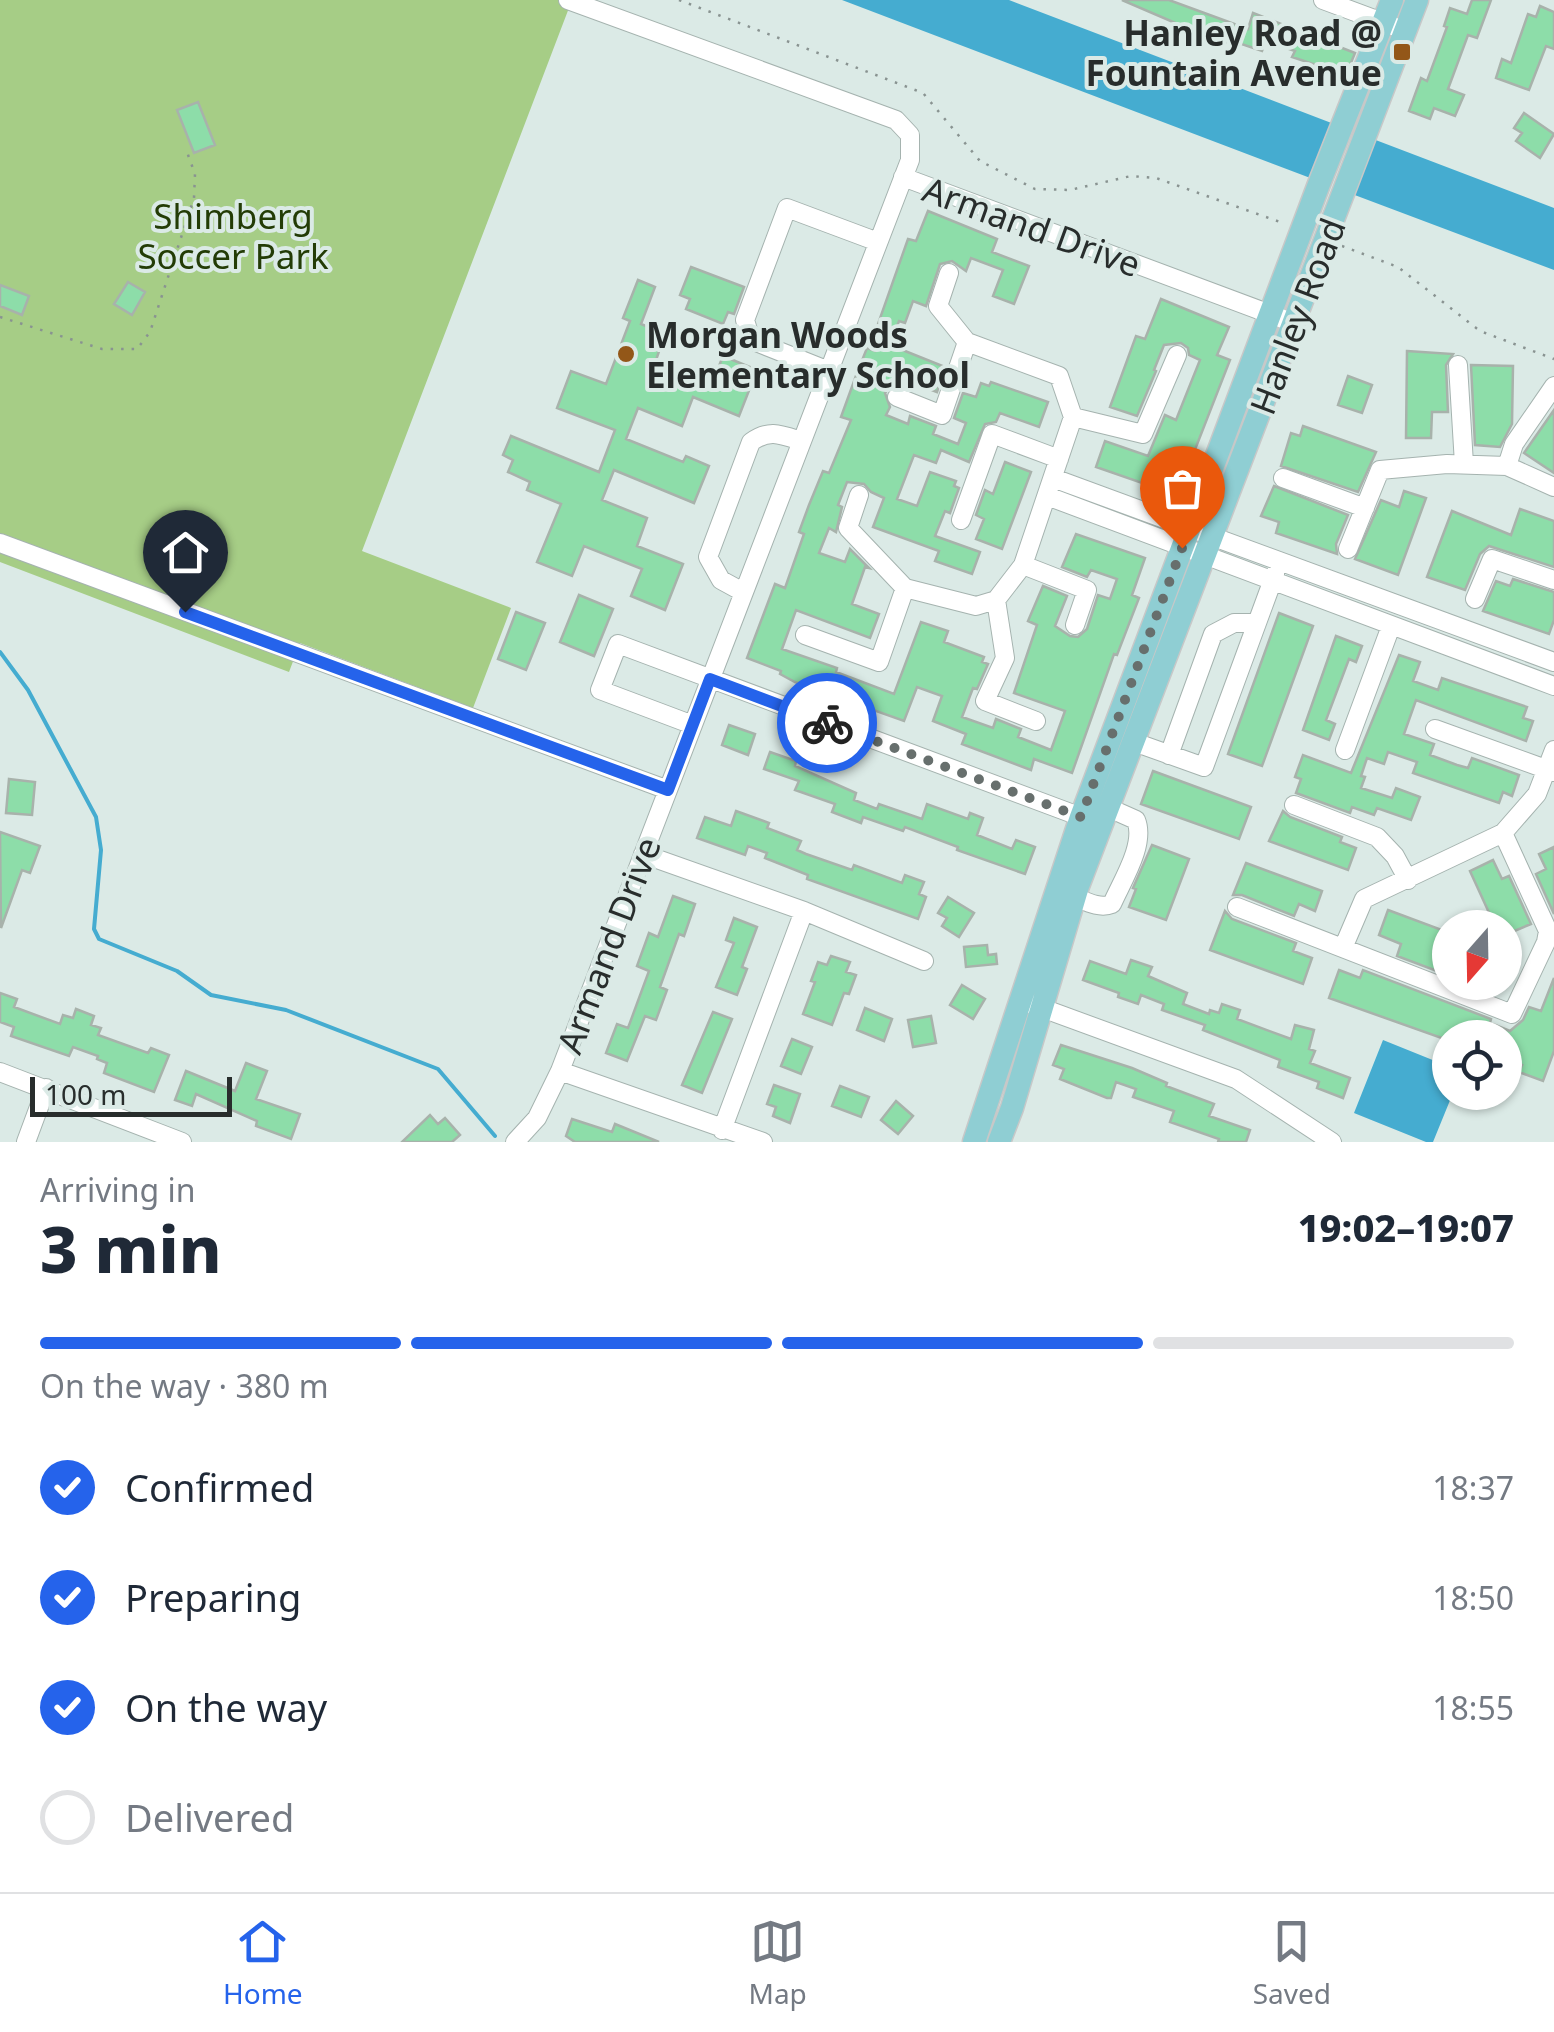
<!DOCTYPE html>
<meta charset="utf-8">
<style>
:root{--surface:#fff;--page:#f2f2f3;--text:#1f2937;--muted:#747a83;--line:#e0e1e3;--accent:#2563eb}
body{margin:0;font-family:"Noto Sans",sans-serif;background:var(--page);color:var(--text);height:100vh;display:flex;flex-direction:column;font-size:38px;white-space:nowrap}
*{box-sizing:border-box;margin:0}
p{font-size:32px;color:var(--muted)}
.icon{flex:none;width:55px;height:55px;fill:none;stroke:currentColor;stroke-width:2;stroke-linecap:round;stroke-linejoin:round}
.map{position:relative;height:1142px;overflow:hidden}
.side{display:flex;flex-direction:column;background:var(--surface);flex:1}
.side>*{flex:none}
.needle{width:65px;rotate:200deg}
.fabs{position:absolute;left:1432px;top:910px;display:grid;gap:20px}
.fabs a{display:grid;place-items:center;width:90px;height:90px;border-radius:50%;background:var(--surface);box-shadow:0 2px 8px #0004;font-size:50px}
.scale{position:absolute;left:30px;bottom:25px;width:202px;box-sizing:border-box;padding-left:10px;border:5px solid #282d2c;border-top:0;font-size:28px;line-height:35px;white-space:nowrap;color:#282d2c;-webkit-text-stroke:8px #dbeae6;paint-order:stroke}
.pin{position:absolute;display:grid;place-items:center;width:85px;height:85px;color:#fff;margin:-102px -42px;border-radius:50% 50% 50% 0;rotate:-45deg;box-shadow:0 0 10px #0007}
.pin .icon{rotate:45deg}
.courier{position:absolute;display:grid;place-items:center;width:100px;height:100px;margin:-50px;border:8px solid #2563eb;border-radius:50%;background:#fff;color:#222;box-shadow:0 2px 12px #0007}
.headline em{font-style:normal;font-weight:800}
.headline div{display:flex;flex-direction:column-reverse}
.headline{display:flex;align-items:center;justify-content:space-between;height:170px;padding:0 40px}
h1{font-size:65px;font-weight:800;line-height:75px}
.bar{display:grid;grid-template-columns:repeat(4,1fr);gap:15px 10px;align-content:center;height:120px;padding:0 40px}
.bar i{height:12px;border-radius:8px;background:var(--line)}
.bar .on{background:var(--accent)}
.bar p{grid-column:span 4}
ol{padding:0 40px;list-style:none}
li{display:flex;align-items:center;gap:30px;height:110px}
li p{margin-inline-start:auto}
li .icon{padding:10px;border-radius:50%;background:var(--accent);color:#fff;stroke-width:4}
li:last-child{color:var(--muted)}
li i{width:55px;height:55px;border:5px solid var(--line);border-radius:50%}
.tabs{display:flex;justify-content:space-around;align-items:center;height:140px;border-top:2px solid var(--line);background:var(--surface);font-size:28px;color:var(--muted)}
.tabs a{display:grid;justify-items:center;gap:5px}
.tabs .on{color:var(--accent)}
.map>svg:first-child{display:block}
.green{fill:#a6cd86}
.water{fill:#45acd0}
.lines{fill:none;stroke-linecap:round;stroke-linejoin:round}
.stream{stroke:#45acd0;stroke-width:4}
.building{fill:#8ddda9;stroke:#a8b2ab;stroke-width:2.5}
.minor-casing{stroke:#a5b3af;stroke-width:20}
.major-casing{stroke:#c7c8c8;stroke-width:25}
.path{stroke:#899391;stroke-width:2.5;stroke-dasharray:2.5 8;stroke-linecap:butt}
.minor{stroke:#fff;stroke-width:18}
.major{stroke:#8fced3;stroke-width:22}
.done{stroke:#676f6d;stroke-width:10;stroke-dasharray:0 18}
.route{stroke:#2563eb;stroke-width:12}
.poi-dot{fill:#935718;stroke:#dbeae6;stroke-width:4}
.labels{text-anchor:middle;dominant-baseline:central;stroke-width:8;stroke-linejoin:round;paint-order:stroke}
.poi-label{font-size:35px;font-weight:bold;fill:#282d2c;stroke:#dbeae6;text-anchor:end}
.park-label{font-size:35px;fill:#233c06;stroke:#dbeae6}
.street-label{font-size:35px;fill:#282d2c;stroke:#dbeae6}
</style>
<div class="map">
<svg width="1554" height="1142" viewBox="0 0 1554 1142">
<rect width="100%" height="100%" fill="#dbeae6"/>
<path class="green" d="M0,0H572L362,551L511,608L473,708L300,643L289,672L0,562Z"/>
<path class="water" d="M842,0H1009L1334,124L1313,179Z
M1373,139L1554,208V270L1352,194Z
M1383,1040L1450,1067V1092L1453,1093L1433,1142H1426L1354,1113Z"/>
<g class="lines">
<path class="stream" d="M0,652L28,690L96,817L101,850L94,929L99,939L177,971L211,995L286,1010L438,1069L495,1136"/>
</g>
<path class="building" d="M1122,0H1169L1248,29L1253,13L1355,53L1346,75L1292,57L1295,51L1266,41L1262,51L1227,39L1223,48L1199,39L1201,34Z
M1472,0H1491L1477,38L1468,35L1448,89L1464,95L1455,116L1434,108L1430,119L1409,111L1421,78L1427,81L1447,27L1444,26L1450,8L1467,14Z
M1540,6L1554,12V49L1546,46L1529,90L1496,78L1502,59L1511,63L1528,14L1536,17Z
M198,102L215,145L194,153L177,110Z
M1524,113L1554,134L1540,158L1516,141L1522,133L1514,128Z
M928,211L997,239L992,252L1029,266L1014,304L993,296L1003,270L971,258L966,271L952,261L940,264L926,306L913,301L905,323L899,321L890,345L945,367L937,392L900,378L898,385L890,387L885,393L890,407L886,415L908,424L910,416L936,426L933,434L958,444L966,423L954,418L963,393L976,397L981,383L989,386L991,382L1048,402L1039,427L1000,413L996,422L985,424L969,462L941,450L936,463L914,455L897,499L917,506L930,472L956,481L954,486L959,488L950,513L945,511L935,536L980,552L972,574L935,561L939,551L873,527L884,498L871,492L864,484L847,482L838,505L842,507L836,532L829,528L819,553L845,562L850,549L869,568L865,567L852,604L879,614L870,638L796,610L782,649L837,668L836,672L894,694L921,622L948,631L944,642L984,657L982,662L988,664L977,689L973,688L962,717L993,728L996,719L1021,729L1018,737L1051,750L1065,711L1014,693L1037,625L1028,621L1043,586L1067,596L1055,626L1070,636L1078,637L1087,629L1098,595L1110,599L1117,579L1091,570L1087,577L1062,567L1076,534L1145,558L1132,595L1139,598L1117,655L1114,654L1072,773L1034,759L1031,770L962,744L966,734L933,721L942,696L917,687L904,721L795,682L780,674L781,671L747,658L775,584L785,588L804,534L799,532L809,505L823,471L829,473L851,420L841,417L857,373L867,348L875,351L885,327L878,324L908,239L916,241Z
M691,267L744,287L734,314L728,312L723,324L686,309L690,299L680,295Z
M638,280L655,287L641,324L665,334L655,363L711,386L723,356L757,370L739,416L693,397L682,426L638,408L626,439L683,462L686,456L709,466L694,503L614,470L602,500L647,518L637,546L683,564L665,610L631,596L642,569L584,546L572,576L537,562L561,504L527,490L530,482L508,472L513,460L503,455L511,436L599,472L615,430L557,408L571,371L606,384L630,321L623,318Z
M128,282L145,292L132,315L114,304Z
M0,285L29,296L22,315L0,306Z
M1161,299L1229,327L1217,355L1230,360L1182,483L1147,470L1142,483L1096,467L1105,441L1148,456L1165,415L1176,420L1200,360L1189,355L1188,348L1181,343L1164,345L1154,370L1156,371L1137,416L1110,407L1136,336L1145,339Z
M1407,351L1453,354L1446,365L1448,412H1432L1431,438H1406Z
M1471,365L1513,366L1512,424L1500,447L1475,445Z
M1348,376L1372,385L1362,413L1338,405Z
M1554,410V473L1524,453Z
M1303,426L1376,452L1358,492L1281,466L1291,433L1300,436Z
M1005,462L1031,472L1002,549L976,539L984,519L976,515L985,490L993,494Z
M1274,486L1348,515L1336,544L1337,554L1276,533L1279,522L1261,516Z
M1404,491L1426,498L1398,575L1355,559L1381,500L1399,507Z
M1520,509L1554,521V567L1489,546L1480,554L1465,590L1427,577L1452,511L1511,535Z
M1513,579L1554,592V620L1549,634L1483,611L1496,581L1510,586Z
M579,595L613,609L594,656L560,642Z
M516,612L545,623L526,670L498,659Z
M1279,613L1313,626L1262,766L1228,754Z
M1336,636L1362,646L1356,662L1349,659L1326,720L1335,724L1329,740L1303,730Z
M1399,655L1420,662L1413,681L1438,690L1442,678L1527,707L1523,718L1533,721L1526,741L1416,700L1404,734L1434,744L1430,755L1457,765L1468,768L1472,758L1519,775L1512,796L1503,792L1499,803L1413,773L1417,762L1388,752L1384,764L1367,758L1361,776L1365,777L1361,788L1392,798L1396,788L1420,797L1411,820L1377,808L1374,815L1352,807L1350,813L1296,793L1301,779L1295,777L1303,755L1351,773Z
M729,725L755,734L748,755L722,745Z
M770,752L796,761L795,766L856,793L854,800L877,809L879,804L922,819L927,804L968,819L970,813L983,818L977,835L1012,849L1016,840L1035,847L1025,874L957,850L958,847L905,827L903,831L863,817L861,823L832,812L835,804L795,790L799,781L764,769Z
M1153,771L1251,807L1239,839L1141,804Z
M9,779L35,782L32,815L6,813Z
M736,811L769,823L767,828L801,841L797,850L806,854L852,870L854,865L902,883L905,875L924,882L919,894L926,897L918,919L807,879L808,875L765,858L767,853L748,846L745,855L697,838L705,817L731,826Z
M1283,811L1290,817L1342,837L1340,842L1356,848L1348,870L1269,841Z
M0,832L40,846L30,873L22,870L1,928Z
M1152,845L1189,859L1166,920L1129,907L1136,889L1133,888Z
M1554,847V914L1536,874L1546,869L1539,854Z
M1493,860L1502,879L1509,876L1531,924L1505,935V928H1496L1470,871Z
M1246,863L1322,891L1315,911L1299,904L1294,916L1242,895H1233Z
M673,896L695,904L684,936L679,934L660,987L667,990L656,1020L645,1016L627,1061L606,1053L617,1024L628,1028L649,971L637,966L649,933L658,937Z
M948,897L974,913L959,937L942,926L947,918L938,913Z
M1388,910L1450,933V976L1397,956L1401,944L1379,935Z
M1225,911L1232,919L1296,943L1293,951L1312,958L1303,984L1210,950Z
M734,918L757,927L742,967L747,969L737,995L716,987L734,943L726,940Z
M987,945L988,955L996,954L997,964L966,967L964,947Z
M831,956L850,962L846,972L856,975L849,994L844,993L832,1025L803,1014L815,982L811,981L818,962L827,965Z
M1131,960L1152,967L1148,976L1187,993L1183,1004L1209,1014L1210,1010L1219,1013L1222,1004L1240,1010L1237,1019L1291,1039L1295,1025L1314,1030L1309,1049L1315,1051L1310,1063L1350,1078L1343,1098L1317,1088L1319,1082L1278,1067L1280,1060L1203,1030L1205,1025L1162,1010L1164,1004L1141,995L1138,1004L1118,997L1119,993L1083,980L1090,961L1126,974Z
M1339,970L1360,978L1363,970L1491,1019L1490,1023L1510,1031L1523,1020L1529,1007L1541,1011L1554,978V1051L1543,1081L1519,1072L1522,1065L1505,1058V1038H1450V1041L1329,998Z
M962,985L985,999L973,1019L950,1005Z
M0,993L17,999L14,1007L60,1024L63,1015L73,1018L76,1009L94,1016L91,1025L101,1028L98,1035L148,1053L151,1048L169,1055L154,1092L104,1073L107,1063L97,1059L98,1056L73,1047L69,1056L11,1036L14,1027L0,1022Z
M865,1008L892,1019L884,1041L857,1030Z
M713,1012L732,1019L702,1093L682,1085Z
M931,1016L936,1043L913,1047L908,1020Z
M792,1039L812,1047L801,1074L781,1066Z
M1061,1045L1132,1068L1167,1083L1166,1086L1214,1104L1209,1116L1250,1130L1246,1142H1218L1219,1139L1170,1122L1174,1111L1133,1097L1136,1089L1116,1082L1111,1098H1107L1060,1079L1064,1069L1053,1065Z
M246,1063L267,1071L256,1099L300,1114L291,1139L256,1126L257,1121L196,1094L192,1106L175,1100L186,1071L235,1091Z
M774,1085L800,1094L790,1123L773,1116L776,1107L767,1104Z
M840,1086L869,1097L861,1117L832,1106Z
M896,1101L913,1116L898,1134L881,1120Z
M430,1115L438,1124L445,1118L460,1135L452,1142H402Z
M572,1119L612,1132L615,1124L659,1142H575L566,1136Z"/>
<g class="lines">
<defs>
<path id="minor" d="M1323,0L1393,26
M903,177L1294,323
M1458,365L1464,464
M829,371L751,340L745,320L787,208L878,242
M897,397L942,415L967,342
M1073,417L1143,434L1177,355
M1507,466L1514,444L1554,386
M1053,478L1554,662
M1283,478L1365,508
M859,495L848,528L905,588L976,606L996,600L1023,565L1073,417L1059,376L967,342L938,306L949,273
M1047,496L1554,686
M961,520L992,434L1059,459
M0,543L668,790
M1348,549L1380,470L1447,464L1507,466L1554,487
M1023,565L1087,590L1075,625
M743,592L721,580L708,557L751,442C769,429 780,434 801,441
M1475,599L1492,559L1554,580
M996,600L1005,658L985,701L1036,721
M805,635L879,662L905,588
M693,725L600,690L618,644L1092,821
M1435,729L1554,772
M1134,742L1204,767L1275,574
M1345,750L1391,626
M1169,755L1213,634L1234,623H1257
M1294,805L1377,837L1395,856L1408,880
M643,854L804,911L924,961
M1075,897C1087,902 1100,909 1112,904C1122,881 1146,844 1136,820L1109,808
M1237,907L1512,1014L1546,942L1548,931L1503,833
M1343,948L1364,899L1503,833L1537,794L1554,750
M1031,1004L1236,1079L1332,1142
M560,1071L763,1142
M0,1072L182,1142
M722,1130L804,911
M26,1142L46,1088
M515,1142L537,1118L560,1071L910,160V135L896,120L568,0"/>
<path id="major" d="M974,1142L1081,817L1319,184L1392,0
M999,1142L1012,1108L1078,886L1417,0"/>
</defs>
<use href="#minor" class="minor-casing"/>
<use href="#major" class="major-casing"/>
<path class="path" d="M679,0L923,93L980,161L1035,189L1070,190L1131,176L1156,178L1283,223
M1342,246L1398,267L1480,331L1554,359
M0,317L102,349H137L150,332L194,198L195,174L187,152"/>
<use href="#minor" class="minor"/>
<use href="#major" class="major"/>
</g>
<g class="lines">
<path class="done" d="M827,723L1081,817L1182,548"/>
<path class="route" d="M185,612L668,790L710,679L827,723"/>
</g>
<g class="poi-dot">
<rect x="1392" y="42" width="20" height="20" rx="5"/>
<circle cx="626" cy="354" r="10"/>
</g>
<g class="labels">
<g class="poi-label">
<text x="1382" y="32">Hanley Road @<tspan x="1382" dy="40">Fountain Avenue</tspan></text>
<text x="646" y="334" text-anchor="start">Morgan Woods<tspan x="646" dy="40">Elementary School</tspan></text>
</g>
<g class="park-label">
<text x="233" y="215">Shimberg<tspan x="233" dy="40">Soccer Park</tspan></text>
</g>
<g class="street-label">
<text transform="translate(1032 226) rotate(20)">Armand Drive</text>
<text transform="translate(1297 316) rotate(-69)">Hanley Road</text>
<text transform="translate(608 945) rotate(-69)">Armand Drive</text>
</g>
</g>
</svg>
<div class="fabs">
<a><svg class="needle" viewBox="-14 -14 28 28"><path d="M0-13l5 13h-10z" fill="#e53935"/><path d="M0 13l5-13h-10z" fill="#747a83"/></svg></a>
<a><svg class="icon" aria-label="locate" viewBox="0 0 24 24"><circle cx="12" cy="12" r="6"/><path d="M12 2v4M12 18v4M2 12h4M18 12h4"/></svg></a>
</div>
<div class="scale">100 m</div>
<div class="pin" style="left:1182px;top:548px;background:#ea580c"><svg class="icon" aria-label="bag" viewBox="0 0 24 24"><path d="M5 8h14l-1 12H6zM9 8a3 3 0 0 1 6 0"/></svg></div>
<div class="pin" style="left:185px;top:612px;background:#1f2937"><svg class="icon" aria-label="home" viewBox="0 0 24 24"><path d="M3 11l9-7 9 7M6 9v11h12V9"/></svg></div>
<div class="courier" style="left:827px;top:723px"><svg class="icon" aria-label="bike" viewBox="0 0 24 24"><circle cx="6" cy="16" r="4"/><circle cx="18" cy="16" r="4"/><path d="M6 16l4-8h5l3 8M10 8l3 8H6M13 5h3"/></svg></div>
</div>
<section class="side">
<div class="headline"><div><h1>3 min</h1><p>Arriving in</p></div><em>19:02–19:07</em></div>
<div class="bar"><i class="on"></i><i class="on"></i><i class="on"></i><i></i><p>On the way · 380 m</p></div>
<ol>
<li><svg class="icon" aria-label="check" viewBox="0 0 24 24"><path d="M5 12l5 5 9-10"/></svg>Confirmed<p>18:37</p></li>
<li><svg class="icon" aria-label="check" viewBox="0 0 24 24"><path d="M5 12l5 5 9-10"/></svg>Preparing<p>18:50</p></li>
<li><svg class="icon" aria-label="check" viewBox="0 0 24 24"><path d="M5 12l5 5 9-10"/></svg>On the way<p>18:55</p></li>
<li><i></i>Delivered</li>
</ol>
</section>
<nav class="tabs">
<a class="on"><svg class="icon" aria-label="home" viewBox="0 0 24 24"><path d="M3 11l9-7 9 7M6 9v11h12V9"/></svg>Home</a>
<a><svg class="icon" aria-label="map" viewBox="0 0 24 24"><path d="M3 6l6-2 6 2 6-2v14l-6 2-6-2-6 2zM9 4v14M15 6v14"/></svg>Map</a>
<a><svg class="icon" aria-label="saved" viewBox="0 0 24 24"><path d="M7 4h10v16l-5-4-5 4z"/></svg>Saved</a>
</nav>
